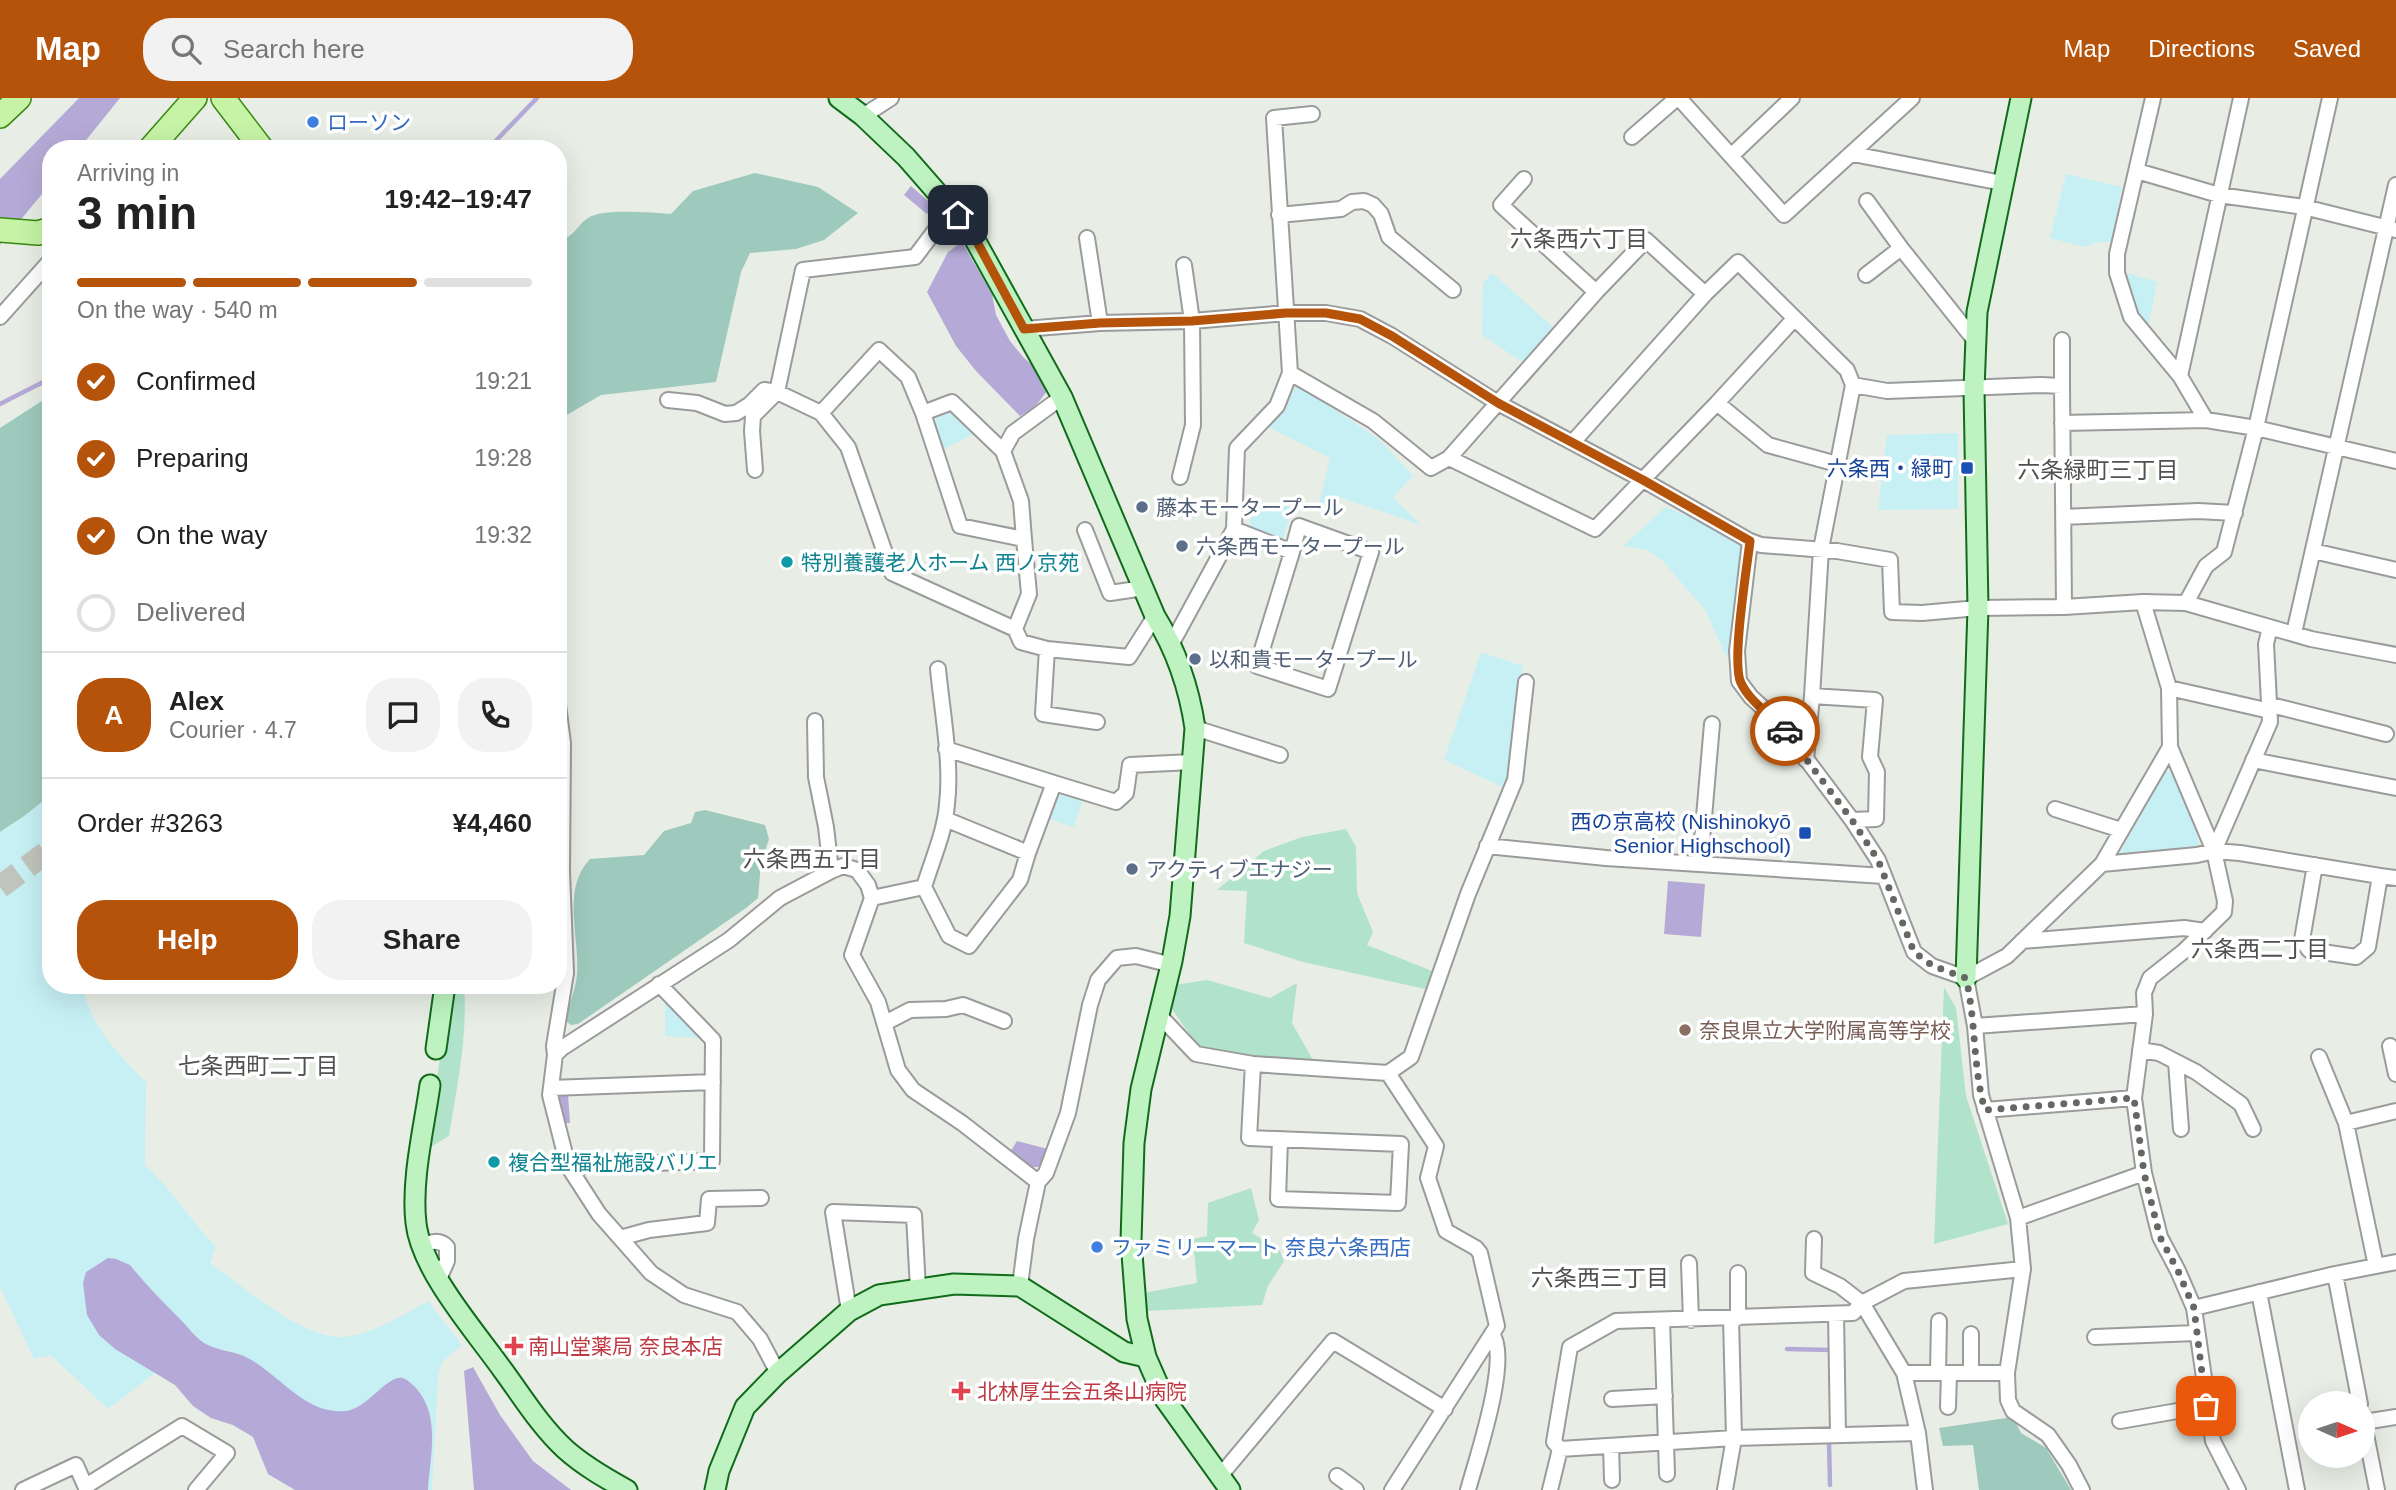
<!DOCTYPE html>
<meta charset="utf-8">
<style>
:root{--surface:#fff;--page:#f2f2f2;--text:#222;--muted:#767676;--line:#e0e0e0;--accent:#b45309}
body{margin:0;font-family:Helvetica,"Noto Sans JP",sans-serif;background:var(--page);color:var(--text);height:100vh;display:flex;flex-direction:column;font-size:26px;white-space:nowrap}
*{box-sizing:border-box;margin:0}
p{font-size:23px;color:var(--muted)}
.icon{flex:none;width:38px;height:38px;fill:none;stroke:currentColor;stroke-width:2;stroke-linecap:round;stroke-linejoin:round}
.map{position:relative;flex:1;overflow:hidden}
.drawer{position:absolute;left:42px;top:42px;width:525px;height:854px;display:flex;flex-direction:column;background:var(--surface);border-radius:28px;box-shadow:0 7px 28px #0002}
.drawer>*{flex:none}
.needle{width:46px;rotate:93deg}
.controls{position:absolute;left:2298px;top:1293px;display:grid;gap:14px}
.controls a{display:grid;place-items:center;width:77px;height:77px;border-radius:50%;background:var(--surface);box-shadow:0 7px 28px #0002;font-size:35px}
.pin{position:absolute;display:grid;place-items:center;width:60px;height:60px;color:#fff;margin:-30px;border-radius:14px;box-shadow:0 4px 10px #0006}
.courier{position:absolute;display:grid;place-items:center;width:70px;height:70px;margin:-35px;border:5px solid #b45309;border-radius:50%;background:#fff;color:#222;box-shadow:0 2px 9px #0007}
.overview em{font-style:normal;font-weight:700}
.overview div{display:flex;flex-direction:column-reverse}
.overview{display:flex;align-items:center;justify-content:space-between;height:119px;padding:0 35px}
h1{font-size:46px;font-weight:700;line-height:52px}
.bar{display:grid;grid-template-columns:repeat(4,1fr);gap:10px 7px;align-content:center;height:84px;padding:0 35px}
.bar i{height:9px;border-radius:5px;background:var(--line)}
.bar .selected{background:var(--accent)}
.bar p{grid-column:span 4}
.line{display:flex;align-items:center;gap:18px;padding:0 35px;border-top:2px solid var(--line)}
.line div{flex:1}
.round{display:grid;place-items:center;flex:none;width:74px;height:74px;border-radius:28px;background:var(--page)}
ol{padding:0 35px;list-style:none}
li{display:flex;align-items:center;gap:21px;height:77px}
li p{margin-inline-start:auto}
li .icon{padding:7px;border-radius:50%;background:var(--accent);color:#fff;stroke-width:4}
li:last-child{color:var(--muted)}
li i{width:38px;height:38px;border:4px solid var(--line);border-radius:50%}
.action{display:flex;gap:14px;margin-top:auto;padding:14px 35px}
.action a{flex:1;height:80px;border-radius:28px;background:var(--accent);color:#fff;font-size:28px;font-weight:700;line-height:80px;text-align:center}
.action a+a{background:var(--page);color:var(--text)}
header{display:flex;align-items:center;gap:42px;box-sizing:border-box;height:98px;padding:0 35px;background:var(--accent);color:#fff}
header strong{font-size:33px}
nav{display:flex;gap:38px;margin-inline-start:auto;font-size:24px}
.search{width:490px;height:63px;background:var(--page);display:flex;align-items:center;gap:18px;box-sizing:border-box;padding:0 24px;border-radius:28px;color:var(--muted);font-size:26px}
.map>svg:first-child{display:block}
.grass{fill:#b0e3ca}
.forest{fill:#9ec9bd}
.park{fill:#c6f0f4}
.water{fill:#b5aad7}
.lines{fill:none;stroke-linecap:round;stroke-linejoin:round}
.stream{stroke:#b5aad7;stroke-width:4.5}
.primary-tunnel{stroke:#c0c4bd;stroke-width:23;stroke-dasharray:23 11;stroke-linecap:butt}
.street-casing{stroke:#9b9b9b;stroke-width:18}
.secondary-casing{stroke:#106b1a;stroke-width:23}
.primary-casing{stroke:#378a0f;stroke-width:26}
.street{stroke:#fff;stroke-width:14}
.secondary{stroke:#bef3c1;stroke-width:19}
.primary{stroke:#c6f3a6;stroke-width:23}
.done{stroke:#656764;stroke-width:7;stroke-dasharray:0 12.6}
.route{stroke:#b45309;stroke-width:9}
.shop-dot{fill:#3f7fe0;stroke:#fff;stroke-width:2.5}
.transit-dot{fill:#1a4fb4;stroke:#fff;stroke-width:2.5}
.service-dot{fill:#5c6f8a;stroke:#fff;stroke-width:2.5}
.culture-dot{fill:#0f9aa8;stroke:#fff;stroke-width:2.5}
.education-dot{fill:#8d6e63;stroke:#fff;stroke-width:2.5}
.health-dot{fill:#e0444e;stroke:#fff;stroke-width:2.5}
.labels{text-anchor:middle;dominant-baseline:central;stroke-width:7;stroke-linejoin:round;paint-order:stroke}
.shop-label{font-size:21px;fill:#366cbe;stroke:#fff;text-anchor:start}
.transit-label{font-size:21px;fill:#164399;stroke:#fff;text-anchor:end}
.service-label{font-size:21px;fill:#4e5e75;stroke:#fff;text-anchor:start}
.culture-label{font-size:21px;fill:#0d838f;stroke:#fff;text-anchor:start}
.education-label{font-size:21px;fill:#785e54;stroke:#fff;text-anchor:start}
.health-label{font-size:21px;fill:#be3a42;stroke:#fff;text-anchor:start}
.neighbourhood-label{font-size:23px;fill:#515151;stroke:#fff}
</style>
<header>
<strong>Map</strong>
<div class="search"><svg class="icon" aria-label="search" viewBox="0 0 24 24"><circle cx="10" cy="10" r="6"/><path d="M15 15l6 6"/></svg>Search here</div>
<nav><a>Map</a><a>Directions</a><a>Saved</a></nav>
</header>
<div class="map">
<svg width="2396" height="1392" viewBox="0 0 2396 1392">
<rect width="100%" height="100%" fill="#e8eee5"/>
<path class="grass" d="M1346,731L1356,749L1357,795L1373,834L1367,847L1437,875L1430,892L1303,864L1244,845L1247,793L1217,792L1264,753L1302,739Z
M1207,882L1270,900L1297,885L1292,925L1314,964L1242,957L1200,951L1169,907L1174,887Z
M451,887H464C468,938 457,988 449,1038L426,1052Z
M1944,889L1956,910L1966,998L2008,1126L1934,1146Z
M1251,1090L1259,1122L1252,1135L1280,1153L1284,1163L1268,1188L1262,1207L1147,1213L1143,1195L1197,1185L1193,1141L1207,1138L1208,1105Z"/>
<path class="forest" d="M755,75L818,89L858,115L824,142L796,151L750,155L741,174L716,284L601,297L558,322V143C576,138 575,129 588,120C603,110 652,115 671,116L693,93Z
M51,297V697L23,719L0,734V330Z
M705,712L765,727L769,741L761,765L758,800L746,810L578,926L571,927L567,924C567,907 576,893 577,876C580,840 561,791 590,761L644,757L664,733L691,725L695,714Z
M2013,1319L2021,1335L2046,1350L2071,1392H1979L1973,1347L1943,1348L1939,1330Z"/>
<path class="park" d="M2066,76L2122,89L2112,144H2098L2085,149L2050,140Z
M1492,175L1553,229L1524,265L1482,237L1483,185Z
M2127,175L2157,184L2148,230L2136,212Z
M1297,287L1376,339L1413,377L1393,400L1421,427L1333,397L1317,413L1330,360L1268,329Z
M951,313L978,334L942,352L934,327L938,316Z
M1958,335V411L1878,412L1887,337Z
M1251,402L1292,409L1283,442L1250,432Z
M1666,409L1743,442L1727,560L1705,512L1663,463L1647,452L1623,448Z
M1481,554L1523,568L1509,675L1503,689L1444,662Z
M2166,671L2182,685L2199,744L2197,750L2120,755Z
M1058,687L1085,695L1074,729L1044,719Z
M51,697V887H82C91,928 117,956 146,984L145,1067C172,1092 191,1123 216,1149L210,1165C241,1187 306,1243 344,1239C373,1236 403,1217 428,1203L462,1247L442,1264L438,1278L432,1392H295L268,1376L253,1339L233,1327L211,1320L193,1308L175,1287L155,1275L108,1311L51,1257L34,1261L0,1189V734L23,719Z
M665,904L700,940L665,938Z"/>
<path class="water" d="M79,0H120L79,51H51V85L0,147V81Z
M911,88L934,108L927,116L904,97Z
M962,144L992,196L996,217L1010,243L1024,260L1037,271L1047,293L1035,309L1020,318L976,273L956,248L927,194L948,154Z
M1668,783L1705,786L1701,839L1664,836Z
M562,996H568L570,1025H561L555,1002Z
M1017,1043L1048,1051L1041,1069H1032L1010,1054Z
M108,1160L116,1161L130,1167C146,1187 163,1204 181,1222C188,1229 195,1239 204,1245C215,1252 231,1253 244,1258C278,1274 304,1317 345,1313C368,1311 387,1276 403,1280C408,1282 413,1287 416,1290C441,1318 430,1357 428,1392H295L268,1376L253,1339L233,1327L211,1320L193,1308L175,1287L115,1251L99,1237L87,1217L83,1185L86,1174Z
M473,1269L500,1317L533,1363L571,1392H474L464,1273Z"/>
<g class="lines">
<path class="stream" d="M488,51L537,0
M0,306L51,280
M1787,1251L1831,1252
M1829,1344L1830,1387"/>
<path class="primary-tunnel" d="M0,789L51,751"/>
<defs>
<path id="street" d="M1679,0L1784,117L1912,0
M2153,0L2117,156V175L2131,219L2180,278L2206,322
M1312,16L1274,20L1290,275L1373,323L1431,370L1449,360L1596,194L1646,142L1705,196
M863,18L891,0
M1632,39L1677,0
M1853,56L2002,85
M1731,58L1792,0
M2137,73L2219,97L2304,109L2396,132
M1524,81L1501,107L1596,194
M1867,103L1901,150L1976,244
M1279,117L1341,111L1352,104L1364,103L1373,107L1381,116L1389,139L1453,192
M1087,140L1100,225
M1866,177L1901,150
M0,219L51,162
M1024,231L1100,225L1192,223L1286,215H1326L1360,221L1392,238L1498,305L1643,382L1750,443L1761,447L1837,453L1890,462L1892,514L1922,515L1978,510L2064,509L2143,504L2186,505L2311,541L2396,557
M2062,242V288
M2180,278L2241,0
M668,302L697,305L725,316L736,315L749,307L764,292L777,294
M1717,305L1768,347L1837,366
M821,315L777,294L803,172L915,159L952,110
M923,315L960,428L1024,441L1029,496L1015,531L892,475L848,349L821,315L879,252L908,279L923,315L952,304L1003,353L1013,335L1062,299
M2062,325L2206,322L2256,330L2396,363
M1573,344L1705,196L1738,164L1847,272L1853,287L1887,293L2041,287L2062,288L2064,509
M1003,353L1021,403L1024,441
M1449,360L1595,431L1717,305L1794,221
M755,372L752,333L753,318L777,294
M1180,379L1193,327L1192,223L1184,167
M2063,419L2198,413L2235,415
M1234,431L1292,454L1299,428L1371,454L1328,591L1257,568L1292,454
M1085,432L1110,495L1144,490
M1750,443L1737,553L1739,583L1751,599L1775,621L1798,650L1852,722L1878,762L1914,854L1932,868L1966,880L2007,858L2102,766L2170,649L2169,590L2143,504
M2313,453L2396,472
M2186,505L2206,468L2224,454L2256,330L2330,0
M1015,531L1021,544L1047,551L1129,559L1155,518
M2294,535L2396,87
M1172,545L1234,431L1237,350L1277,308L1290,275
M1047,551L1043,616L1097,624
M938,571C942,613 952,665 947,706C945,734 932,762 924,789L872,800L852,857L878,904L898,972L913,992L962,1025L1038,1084
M2169,590L2270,613
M1812,598L1875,602L1870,659L1877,674L1876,721L1852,722
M2271,607L2386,636
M815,623L816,679L826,729L831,773
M1195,630L1280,657
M2170,649L2214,753
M1806,662L1812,598L1821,451L1853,287
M2253,662L2396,690
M1054,685L1116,704L1126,695L1130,667L1192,664
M2055,711L2121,732
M945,721L1028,755L1054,685L946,651
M1487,748L1606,760L1884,778
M1700,766L1712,626
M2102,766L2197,757L2214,753L2240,755L2380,778L2368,849L2356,859L2309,852L2302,842L2315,767
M2380,778L2396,780
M924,789L949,838L969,848L1020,782L1028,755
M2022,843L2184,830L2205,833
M1966,880L1975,928L1981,997L2018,1120L2023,1171L2007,1275L2008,1302L2013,1313L2048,1337L2069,1367L2082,1392
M1159,917L1196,956L1253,966L1388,975L1411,959L1468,796L1515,682L1526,584
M885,925L910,912L946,911L963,907L1004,923
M1975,928L2145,916
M2390,948L2396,976
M2140,952L2159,955L2196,974L2241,1006L2253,1031
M555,957L554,948L566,875L562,774L563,645L558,607
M2319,959L2346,1025L2376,1168
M2176,964L2181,1031
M1253,966L1249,1040L1401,1046L1398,1105L1278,1101L1280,1041
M1388,975L1436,1048L1428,1080L1446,1133L1476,1150L1480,1155L1497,1228L1392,1392
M551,990L713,984
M1985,1012L2134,1000
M2346,1025L2396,1013
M568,1068L712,1063L713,942L659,886
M2144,1075L2134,1000L2145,916L2144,895L2150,880L2184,853L2224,814L2225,803L2214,753L2270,624L2266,546L2270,529
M2018,1120L2144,1075L2160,1139L2178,1173L2194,1210L2213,1343L2238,1392
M620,1140L649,1132L707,1125L709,1101L761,1100
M422,1147C431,1144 440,1141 447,1149V1163L439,1181
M1689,1165L1691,1222
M1738,1175V1220
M2335,1176L2360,1306
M1020,1188L1026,1141L1038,1084L1046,1075L1068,1015L1090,907L1098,882L1117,860L1136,858L1164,865L1172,863
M2259,1194L2297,1392
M2194,1210L2335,1176L2396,1164
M849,1213L833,1114L914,1117L918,1191
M1836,1217L1838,1337
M1662,1222L1667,1376
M2095,1239L2196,1235
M778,1275L760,1241L737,1214L684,1197L651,1175L599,1116L568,1068L550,997L555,957L562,950L729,842L780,800L831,773L843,768L857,772L868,787L872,800
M1904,1275H2007
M1938,1275L1939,1223
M1971,1275V1236
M1612,1301L1665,1298
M1948,1309L1949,1275
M2362,1316L2377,1392
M2120,1323L2206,1308
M2364,1324L2396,1319
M1611,1348L1612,1382
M1560,1351L1554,1344L1570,1249L1616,1223L1853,1215L1862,1205L1840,1188L1813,1175L1814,1141
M1560,1351L1734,1340L1918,1335
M1220,1378L1333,1243L1445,1311
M1337,1378L1356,1392
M86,1388L182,1328L227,1355L196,1392
M23,1392L76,1367L87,1392
M1468,1392C1476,1362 1511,1260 1492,1236
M1550,1392L1560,1351
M1725,1392L1734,1340L1731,1220
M1925,1392L1918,1335L1904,1275L1862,1205L1904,1183L2023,1171"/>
<path id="secondary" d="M839,0L863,18L906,59L969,131L1062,299L1155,518C1176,552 1189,589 1195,630L1180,818L1172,863L1141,991L1134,1045L1131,1143L1137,1221L1146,1259L1164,1300L1230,1392
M1966,880L1978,510L1974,291L1977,214L2021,0
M436,951L445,887
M430,987C424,1030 411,1082 416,1125C421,1172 475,1233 502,1271C522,1298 540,1328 565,1351C584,1368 605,1380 627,1392
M715,1392L719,1373L745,1309L778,1275L849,1213L879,1197L954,1186L1020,1188L1124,1254L1146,1259"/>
<path id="primary" d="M223,0L262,51
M0,18L19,0
M150,51L195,0
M0,132L38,135L51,131"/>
</defs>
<use href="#street" class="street-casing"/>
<use href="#secondary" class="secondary-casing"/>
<use href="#primary" class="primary-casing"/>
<use href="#street" class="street"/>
<use href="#secondary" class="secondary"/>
<use href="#primary" class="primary"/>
</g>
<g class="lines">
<path class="done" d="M1785,633L1852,722L1878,762L1914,854L1933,868L1966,880C1976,923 1973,972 1985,1012L2134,1000L2144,1075L2160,1139L2178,1173L2194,1210L2206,1308"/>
<path class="route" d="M958,117L970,131L1024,231L1100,225L1192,223L1286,215H1326L1360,221L1392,238L1498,305L1643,382L1750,443C1747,470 1731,565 1741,585C1750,604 1771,617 1785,633"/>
</g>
<g class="shop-dot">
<circle cx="313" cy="24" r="7"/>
<circle cx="1097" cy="1149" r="7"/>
</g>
<g class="transit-dot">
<rect x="1960" y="363" width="14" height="14" rx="3.5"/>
<rect x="1798" y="728" width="14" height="14" rx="3.5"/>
</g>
<g class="service-dot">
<circle cx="1142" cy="409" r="7"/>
<circle cx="1182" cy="448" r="7"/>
<circle cx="1195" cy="561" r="7"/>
<circle cx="1132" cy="771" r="7"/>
</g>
<g class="culture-dot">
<circle cx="787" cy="464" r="7"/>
<circle cx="494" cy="1064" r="7"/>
</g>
<circle class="education-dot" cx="1685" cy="932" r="7"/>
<g class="health-dot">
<path d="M510.5 1237.5h7v7h7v7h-7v7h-7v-7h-7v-7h7z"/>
<path d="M957.5 1282.5h7v7h7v7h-7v7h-7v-7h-7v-7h7z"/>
</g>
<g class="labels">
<g class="shop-label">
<text x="327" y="24">ローソン</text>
<text x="1111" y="1149">ファミリーマート 奈良六条西店</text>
</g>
<g class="transit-label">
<text x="1953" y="370">六条西・緑町</text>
<text x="1791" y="723">西の京高校 (Nishinokyō<tspan x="1791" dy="24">Senior Highschool)</tspan></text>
</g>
<g class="service-label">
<text x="1156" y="409">藤本モータープール</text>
<text x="1196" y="448">六条西モータープール</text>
<text x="1209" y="561">以和貴モータープール</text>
<text x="1146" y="771">アクティブエナジー</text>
</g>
<g class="culture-label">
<text x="801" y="464">特別養護老人ホーム 西ノ京苑</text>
<text x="508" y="1064">複合型福祉施設バリエ</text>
</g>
<g class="education-label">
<text x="1699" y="932">奈良県立大学附属高等学校</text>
</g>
<g class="health-label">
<text x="528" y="1248">南山堂薬局 奈良本店</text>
<text x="977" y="1293">北林厚生会五条山病院</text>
</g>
<g class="neighbourhood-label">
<text x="1579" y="141">六条西六丁目</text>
<text x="2098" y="372">六条緑町三丁目</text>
<text x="812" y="761">六条西五丁目</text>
<text x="2260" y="851">六条西二丁目</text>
<text x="258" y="968">七条西町二丁目</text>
<text x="1600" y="1180">六条西三丁目</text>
</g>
</g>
</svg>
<div class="controls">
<a><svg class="needle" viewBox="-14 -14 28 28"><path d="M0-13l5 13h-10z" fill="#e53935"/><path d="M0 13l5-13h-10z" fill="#767676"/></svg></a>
</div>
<div class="pin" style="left:2206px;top:1308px;background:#ea580c"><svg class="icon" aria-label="bag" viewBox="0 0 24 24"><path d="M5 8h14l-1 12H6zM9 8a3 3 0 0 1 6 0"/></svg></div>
<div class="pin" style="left:958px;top:117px;background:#1f2937"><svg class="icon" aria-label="home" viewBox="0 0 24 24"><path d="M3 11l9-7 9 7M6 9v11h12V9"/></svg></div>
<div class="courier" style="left:1785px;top:633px"><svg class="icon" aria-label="car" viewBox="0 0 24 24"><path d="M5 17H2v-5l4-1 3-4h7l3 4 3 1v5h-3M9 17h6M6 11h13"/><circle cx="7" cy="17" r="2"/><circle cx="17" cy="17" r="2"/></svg></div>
<section class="drawer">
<div class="overview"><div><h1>3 min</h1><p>Arriving in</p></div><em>19:42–19:47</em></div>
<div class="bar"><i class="selected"></i><i class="selected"></i><i class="selected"></i><i></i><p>On the way · 540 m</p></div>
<ol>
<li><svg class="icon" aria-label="check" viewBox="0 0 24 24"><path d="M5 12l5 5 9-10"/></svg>Confirmed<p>19:21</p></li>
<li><svg class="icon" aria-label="check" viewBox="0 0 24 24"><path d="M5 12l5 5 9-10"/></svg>Preparing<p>19:28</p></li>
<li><svg class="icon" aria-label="check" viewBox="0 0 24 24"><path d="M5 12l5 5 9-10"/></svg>On the way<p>19:32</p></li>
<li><i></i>Delivered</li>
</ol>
<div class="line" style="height:126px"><b class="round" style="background:var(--accent);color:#fff">A</b><div><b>Alex</b><p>Courier · 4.7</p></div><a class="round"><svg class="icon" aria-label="chat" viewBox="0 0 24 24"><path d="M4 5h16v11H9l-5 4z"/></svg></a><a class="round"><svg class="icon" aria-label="phone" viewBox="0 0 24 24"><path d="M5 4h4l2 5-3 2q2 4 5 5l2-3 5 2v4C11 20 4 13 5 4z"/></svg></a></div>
<div class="line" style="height:91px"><div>Order #3263</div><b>¥4,460</b></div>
<div class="action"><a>Help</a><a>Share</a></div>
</section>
</div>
